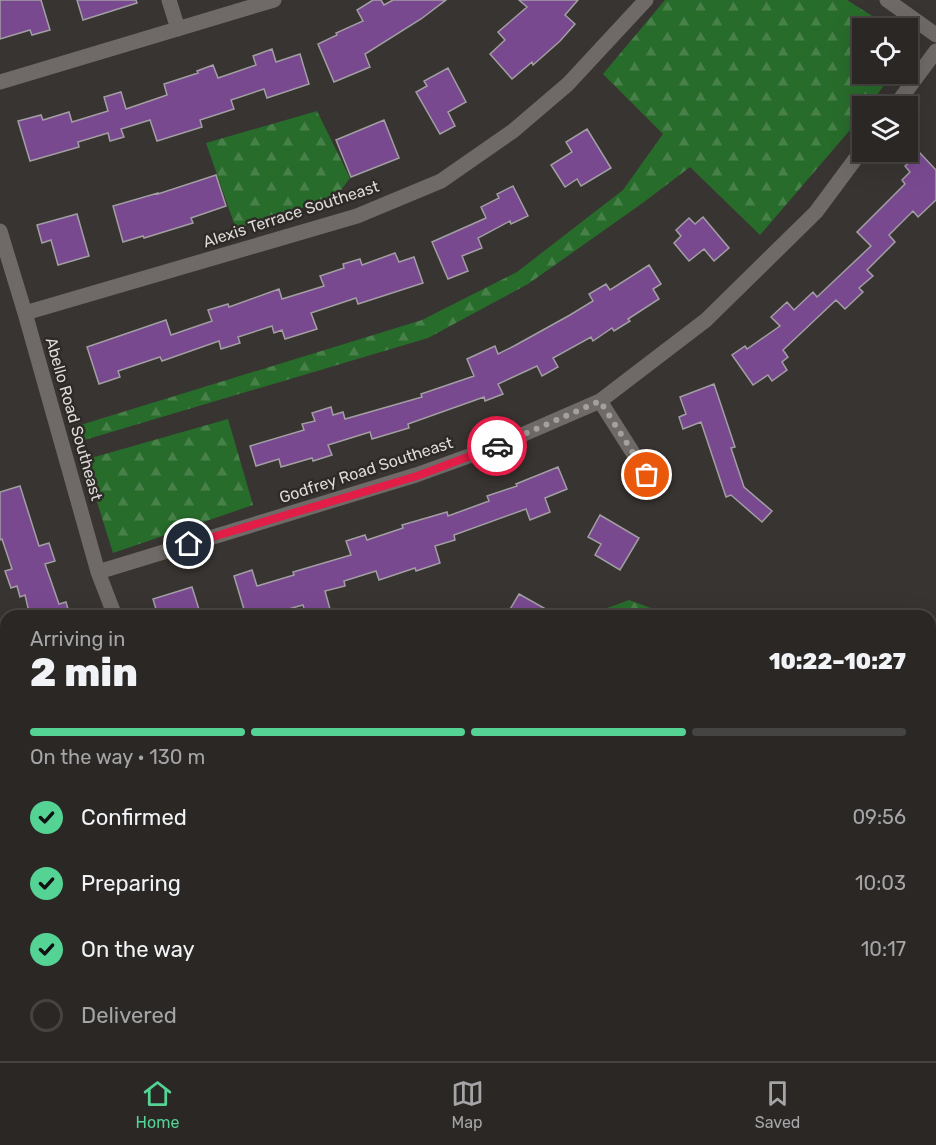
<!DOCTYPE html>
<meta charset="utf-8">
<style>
:root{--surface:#2a2725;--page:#363332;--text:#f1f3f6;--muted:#a5a5a7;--line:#464442;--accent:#54d395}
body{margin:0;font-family:Rubik,sans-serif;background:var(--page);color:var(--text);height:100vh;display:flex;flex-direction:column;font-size:22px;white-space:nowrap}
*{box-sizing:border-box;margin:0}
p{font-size:20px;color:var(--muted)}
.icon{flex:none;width:33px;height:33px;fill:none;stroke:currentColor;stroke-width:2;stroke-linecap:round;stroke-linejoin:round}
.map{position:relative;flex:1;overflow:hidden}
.sheet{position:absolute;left:0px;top:610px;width:936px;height:452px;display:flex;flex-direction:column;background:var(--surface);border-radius:18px 18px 0 0;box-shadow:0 6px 24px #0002,0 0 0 2px var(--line)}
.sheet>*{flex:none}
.tools{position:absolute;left:852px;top:18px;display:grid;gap:12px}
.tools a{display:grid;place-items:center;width:66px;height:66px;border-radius:0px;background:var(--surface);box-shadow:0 6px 24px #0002,0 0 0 2px var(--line);font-size:30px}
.pin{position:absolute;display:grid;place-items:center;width:51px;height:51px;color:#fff;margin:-26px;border:3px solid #fff;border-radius:50%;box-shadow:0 2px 6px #0007}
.courier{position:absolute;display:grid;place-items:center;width:60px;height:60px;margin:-30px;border:4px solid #e11d48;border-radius:50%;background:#fff;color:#222;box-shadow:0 2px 8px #0007}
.summary em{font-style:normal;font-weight:800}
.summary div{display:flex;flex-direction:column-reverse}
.summary{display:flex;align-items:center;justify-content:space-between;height:102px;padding:0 30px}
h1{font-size:39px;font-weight:800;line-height:45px}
.bar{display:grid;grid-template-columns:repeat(4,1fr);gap:9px 6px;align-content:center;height:72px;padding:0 30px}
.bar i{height:8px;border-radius:4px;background:var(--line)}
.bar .current{background:var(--accent)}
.bar p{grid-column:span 4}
ol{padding:0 30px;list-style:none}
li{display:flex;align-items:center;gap:18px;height:66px}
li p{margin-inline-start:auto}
li .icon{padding:6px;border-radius:50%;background:var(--accent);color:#111;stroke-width:4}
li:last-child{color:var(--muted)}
li i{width:33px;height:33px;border:3px solid var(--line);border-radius:50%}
.dock{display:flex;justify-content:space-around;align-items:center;height:84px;border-top:2px solid var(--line);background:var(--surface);font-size:16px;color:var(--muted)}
.dock a{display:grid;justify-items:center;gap:3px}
.dock .current{color:var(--accent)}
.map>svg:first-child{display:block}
.forest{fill:url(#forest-firs)}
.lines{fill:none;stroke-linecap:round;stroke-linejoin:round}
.canal{stroke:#115593;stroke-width:16}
.building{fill:#794990;stroke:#a29fa3;stroke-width:1.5}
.minor{stroke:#6f6a67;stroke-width:15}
.done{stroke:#a3a19e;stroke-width:6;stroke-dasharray:0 10.8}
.route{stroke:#e11d48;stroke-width:8}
.labels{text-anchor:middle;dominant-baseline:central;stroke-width:5;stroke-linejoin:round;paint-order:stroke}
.street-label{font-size:16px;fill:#dddbd9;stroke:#2e2a28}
</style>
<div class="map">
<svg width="936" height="1061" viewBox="0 0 936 1061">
<defs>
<pattern id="forest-firs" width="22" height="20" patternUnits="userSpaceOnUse" patternTransform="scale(1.5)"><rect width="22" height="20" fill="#286c2b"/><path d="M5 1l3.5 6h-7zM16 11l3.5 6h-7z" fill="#478049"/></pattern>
</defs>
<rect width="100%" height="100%" fill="#383431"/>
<path class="forest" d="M665,0H847L891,28H862V74H891L870,106H862V116L760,235L690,167L644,202L528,284L428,338L81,441L74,427L422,320L517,272L623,190L663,134L603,74Z
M317,111L350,178L335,198L236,229L206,143Z
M228,419L253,505L113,553L84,460Z
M629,600L659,611L671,616H590L591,614Z
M0,767L6,787V991L0,973Z
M936,866V932H930V868Z
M933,986L936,994V1061H910L909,1056H930V988Z
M253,1056H356L352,1061H249Z"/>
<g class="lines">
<path class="canal" d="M0,734L6,754
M96,1056L98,1061"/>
</g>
<path class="building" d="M0,0H41L50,30L32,35L30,30L0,39Z
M77,0H136L137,3L83,20Z
M373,0H381L384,5L393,0H446L421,19L365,54L370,67L334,82L318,44L337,35L336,33L363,21L357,10Z
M519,0H578L565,15L575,24L560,41L533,65L532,62L512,79L490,54L505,40L498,32L527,7Z
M272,49L276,62L300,54L309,84L267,98L264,89L231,100L234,109L200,120L202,127L157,141L150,120L121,129L124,137L110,141L108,133L78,142L79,147L30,161L18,121L41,115L43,120L69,112L72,122L108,111L104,97L121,92L126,109L167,95L164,84L198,73L197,71L213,65L218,78L256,65L253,56Z
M448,68L466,102L448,112L455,126L440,134L416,92L427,86L424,81Z
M384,120L399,158L351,177L336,140Z
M587,129L611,168L581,186L577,179L565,187L551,165L572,152L566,142Z
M920,153L936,170V200L918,217L913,211L889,235L895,242L867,270L873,276L859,288L863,292L845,309L836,300L783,350L788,357L782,362L787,370L772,381L768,375L753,385L732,355L745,346L747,349L780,326L771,317L787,302L794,310L813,292L817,297L871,246L857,232L905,184L902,180L910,172L905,166Z
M216,175L226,206L191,218L193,223L144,238L143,236L123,242L113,206L158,193V194Z
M513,186L528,216L511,224L510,221L478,238L482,248L462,256L468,271L448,279L432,242L486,218L481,207L499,198L497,194Z
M77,214L89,256L58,265L51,240L42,243L37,225Z
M703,217L729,248L714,261L704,249L689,261L674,243L681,236L676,230L689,218L695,224Z
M395,253L399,262L414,257L423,283L358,304L356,298L311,313L317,329L285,339L282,330L274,333L272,326L238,337L240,343L221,349L219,341L162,361L160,357L118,371L120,377L99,384L87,347L166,320L171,335L212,321L208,310L228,304L229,307L279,289L282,299L324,286L320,276L344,268L343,264L360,259L362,265Z
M649,265L661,284L653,289L659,299L628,319L630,321L614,331L612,328L593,341L591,337L553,358L558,367L542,376L537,366L498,384L503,394L485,401L484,397L408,424L409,428L372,439L370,432L328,445L332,455L313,461L312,458L281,467L279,459L256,466L250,446L304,430L302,424L315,421L312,413L331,407L333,415L343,412L345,419L422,397L421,394L474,376L467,359L495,346L498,354L514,346L570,315L593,301L589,294L606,284L610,290Z
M714,384L735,447L731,448L744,487L772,511L762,522L731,495L726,497L701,422L683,429L679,417L686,414L680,397Z
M558,467L567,489L545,498L550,512L530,520L526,509L454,535L455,540L435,546L440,563L416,571L415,568L379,580L376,571L344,581L345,586L325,591L330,609L306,616L303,605L264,616H246L234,576L252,570L257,586L294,575L293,572L351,555L346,541L365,535L367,540L403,528L402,525L447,512L448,516L489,501L487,496L517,486L516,484Z
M20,486L39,546L49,543L55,561L45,564L59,604L66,602L70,616H27V613L29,612L25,595L20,597L17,586L11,588L5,571L12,569L2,539L0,540V492Z
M600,515L639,538L620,570L595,555L601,544L588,537Z
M192,587L201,616H158L153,599Z
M519,594L558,616H506Z"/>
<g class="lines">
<path class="minor" d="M169,0L178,29
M887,0L936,35
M0,82L274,0
M895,106L936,51
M0,231L25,313L98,572L115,616
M25,313L357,216L441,181L513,131L568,84L646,0
M600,401L647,475
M98,572L416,475L494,447L600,401L706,320L816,212L862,150
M930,954L936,952"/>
</g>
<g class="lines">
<path class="done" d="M497,446L600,401L647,475"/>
<path class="route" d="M189,544L417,476L497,446"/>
</g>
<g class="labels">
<g class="street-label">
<text transform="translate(291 214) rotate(-18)">Alexis Terrace Southeast</text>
<text transform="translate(74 419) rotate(74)">Abello Road Southeast</text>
<text transform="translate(366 470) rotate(-18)">Godfrey Road Southeast</text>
</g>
</g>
</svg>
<div class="tools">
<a><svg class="icon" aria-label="locate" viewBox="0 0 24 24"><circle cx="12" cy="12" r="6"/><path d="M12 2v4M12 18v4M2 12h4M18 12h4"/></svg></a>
<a><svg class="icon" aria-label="layers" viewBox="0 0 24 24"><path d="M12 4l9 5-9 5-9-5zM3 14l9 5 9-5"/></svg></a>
</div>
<div class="pin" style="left:647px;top:475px;background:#ea580c"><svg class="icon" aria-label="bag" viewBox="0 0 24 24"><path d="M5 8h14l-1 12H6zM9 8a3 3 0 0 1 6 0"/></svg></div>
<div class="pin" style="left:189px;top:544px;background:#1f2937"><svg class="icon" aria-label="home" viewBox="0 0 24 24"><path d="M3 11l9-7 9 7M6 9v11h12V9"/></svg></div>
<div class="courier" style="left:497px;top:446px"><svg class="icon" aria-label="car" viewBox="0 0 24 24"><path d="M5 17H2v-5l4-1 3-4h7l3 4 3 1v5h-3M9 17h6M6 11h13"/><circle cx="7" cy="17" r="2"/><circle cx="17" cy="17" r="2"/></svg></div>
<section class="sheet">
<div class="summary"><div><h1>2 min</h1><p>Arriving in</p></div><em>10:22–10:27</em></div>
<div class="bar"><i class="current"></i><i class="current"></i><i class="current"></i><i></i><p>On the way · 130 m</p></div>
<ol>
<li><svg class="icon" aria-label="check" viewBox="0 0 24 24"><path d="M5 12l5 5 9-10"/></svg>Confirmed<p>09:56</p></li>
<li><svg class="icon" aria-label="check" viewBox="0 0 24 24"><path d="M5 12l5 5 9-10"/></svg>Preparing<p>10:03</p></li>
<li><svg class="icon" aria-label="check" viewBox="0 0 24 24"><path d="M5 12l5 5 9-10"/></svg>On the way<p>10:17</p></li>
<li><i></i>Delivered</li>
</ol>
</section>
</div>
<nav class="dock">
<a class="current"><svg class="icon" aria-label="home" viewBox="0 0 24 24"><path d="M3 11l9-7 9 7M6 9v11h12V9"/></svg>Home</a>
<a><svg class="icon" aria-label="map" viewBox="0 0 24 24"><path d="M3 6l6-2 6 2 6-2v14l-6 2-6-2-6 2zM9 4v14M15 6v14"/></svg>Map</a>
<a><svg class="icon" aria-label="saved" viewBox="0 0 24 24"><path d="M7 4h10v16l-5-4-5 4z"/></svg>Saved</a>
</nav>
